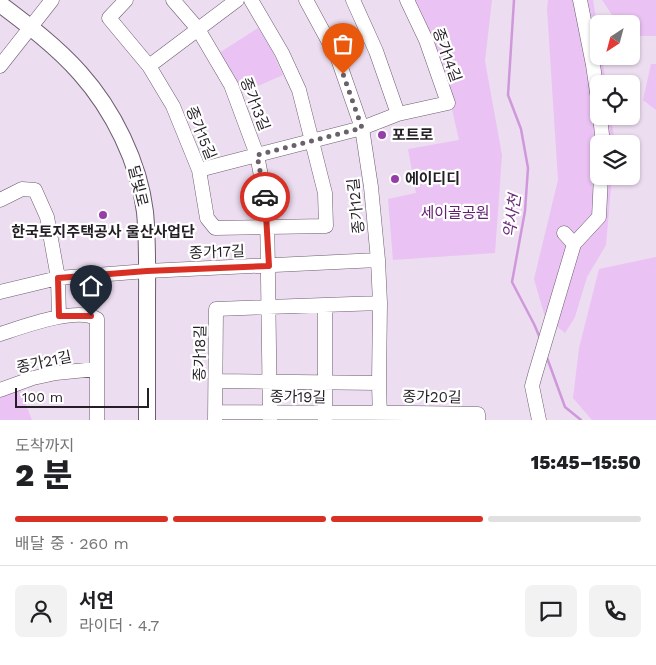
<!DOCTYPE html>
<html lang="ko">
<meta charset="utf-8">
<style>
:root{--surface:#fff;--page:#f2f2f2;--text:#202124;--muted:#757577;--line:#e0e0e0;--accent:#d93025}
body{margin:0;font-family:"Work Sans","Noto Sans KR",sans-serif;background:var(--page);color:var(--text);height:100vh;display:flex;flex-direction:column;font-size:19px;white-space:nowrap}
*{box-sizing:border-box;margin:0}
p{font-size:16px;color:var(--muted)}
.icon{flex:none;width:28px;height:28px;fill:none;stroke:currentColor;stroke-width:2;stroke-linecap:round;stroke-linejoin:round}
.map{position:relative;height:420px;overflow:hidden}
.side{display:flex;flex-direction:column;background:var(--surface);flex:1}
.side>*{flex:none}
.needle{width:32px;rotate:216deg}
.controls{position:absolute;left:590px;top:15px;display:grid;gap:10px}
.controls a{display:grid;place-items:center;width:50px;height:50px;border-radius:8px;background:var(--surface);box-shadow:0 1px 4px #0004;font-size:25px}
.scale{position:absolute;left:15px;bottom:12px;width:134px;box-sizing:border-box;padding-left:5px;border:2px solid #241e25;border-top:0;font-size:14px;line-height:18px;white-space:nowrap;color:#241e25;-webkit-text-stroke:4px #fff;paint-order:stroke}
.pin{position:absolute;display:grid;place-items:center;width:42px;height:42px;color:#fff;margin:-51px -21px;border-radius:50% 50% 50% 0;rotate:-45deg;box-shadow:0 0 5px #0007}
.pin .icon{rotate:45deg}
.courier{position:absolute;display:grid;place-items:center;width:50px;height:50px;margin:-25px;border:4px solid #d93025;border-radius:50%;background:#fff;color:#222;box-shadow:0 1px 6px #0007}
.summary em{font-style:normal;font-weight:800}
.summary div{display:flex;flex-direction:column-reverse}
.summary{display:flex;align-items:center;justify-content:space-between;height:85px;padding:0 15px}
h1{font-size:32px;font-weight:800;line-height:38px}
.bar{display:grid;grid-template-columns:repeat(4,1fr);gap:8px 5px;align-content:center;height:60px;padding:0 15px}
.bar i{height:6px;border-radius:4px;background:var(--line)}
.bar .active{background:var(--accent)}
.bar p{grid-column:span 4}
.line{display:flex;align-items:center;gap:12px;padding:0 15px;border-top:1px solid var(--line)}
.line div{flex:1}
.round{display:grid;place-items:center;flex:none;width:52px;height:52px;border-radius:8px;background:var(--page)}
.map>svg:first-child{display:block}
.green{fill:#eac2f3}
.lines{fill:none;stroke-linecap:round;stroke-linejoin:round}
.stream{stroke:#cf98db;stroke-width:2.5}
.minor-casing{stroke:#6c5d6f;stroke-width:15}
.major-casing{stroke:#6c5d6f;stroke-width:18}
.minor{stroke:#fff;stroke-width:14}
.major{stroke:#fff;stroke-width:16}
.done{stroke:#6a616c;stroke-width:5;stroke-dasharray:0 9}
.route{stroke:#d93025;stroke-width:6}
.poi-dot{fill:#963daa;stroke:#fff;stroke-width:2}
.labels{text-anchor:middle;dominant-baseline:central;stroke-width:4.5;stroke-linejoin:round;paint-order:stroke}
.street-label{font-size:15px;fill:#241e25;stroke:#fff}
.poi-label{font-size:15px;font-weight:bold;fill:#241e25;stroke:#fff;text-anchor:start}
.park-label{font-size:15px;fill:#622071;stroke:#fff}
.water-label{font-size:16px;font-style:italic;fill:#6c2b7b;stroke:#fff}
</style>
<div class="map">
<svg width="656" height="420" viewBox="0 0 656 420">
<rect width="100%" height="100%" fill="#edddf1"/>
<path class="green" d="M415,0H492L485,61L502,155L495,253L393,260L388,199L416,193L408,149L459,140L443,70L421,11Z
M548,0H593L599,37V56H602L606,84H599V116H611L615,144H599V176H612L606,245L587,277L575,317L565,333L545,317L534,279L558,180L547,9Z
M602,0H656V36H631V24H618Z
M258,28L272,51L283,75L240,94L219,53Z
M651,64H656V110L643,100Z
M656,257V420H592L573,398L579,348L599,269Z
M19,387L32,420H0V396Z"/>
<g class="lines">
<path class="stream" d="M514,0L508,95L521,129L528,168L525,211L512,282L534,324L540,338
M546,355L565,407L581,420"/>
<defs>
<path id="minor" d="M126,0L109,18L149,66L173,106L199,170L207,218L215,228L326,226L325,193L299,90L282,53L251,0
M173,0L198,29L231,85L257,155L267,207L270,420
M306,0L338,59L362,128L371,187L378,260L380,303L379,383L380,420
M353,0L376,51L398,114L448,103L426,40L407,0
M580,0L593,65L599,106
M0,66L52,0
M149,66L237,0
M600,116L603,144
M199,170L362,128L398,114
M0,200L22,189L35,190L47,217L58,278L59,317
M564,233L574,244
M0,292L58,278L147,271L378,260
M0,334C22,327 77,306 97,319V420
M216,381L379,383
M0,390L33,378L56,373L96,369
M215,412C303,413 390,412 478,414V420
M215,420L216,309L380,303
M325,420V305
M539,420L532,386L535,375L574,244L599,217L601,176"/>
<path id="major" d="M0,4C28,25 57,47 80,73C113,110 139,162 145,212C148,243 147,275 147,306C147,344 147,382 147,420"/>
</defs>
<use href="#minor" class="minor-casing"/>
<use href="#major" class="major-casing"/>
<use href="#minor" class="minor"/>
<use href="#major" class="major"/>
</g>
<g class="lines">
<path class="done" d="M265,197L257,155L362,128L343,74"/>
<path class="route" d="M91,316H59L58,278L147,271L269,266L265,197"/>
</g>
<g class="poi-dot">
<circle cx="382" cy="135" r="5"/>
<circle cx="395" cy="179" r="5"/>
<circle cx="103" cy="215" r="5"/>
</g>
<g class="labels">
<g class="street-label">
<text transform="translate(447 55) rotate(70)">종가14길</text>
<text transform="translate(255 104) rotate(69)">종가13길</text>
<text transform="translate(201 133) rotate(68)">종가15길</text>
<text transform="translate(138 186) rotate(76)">달빛로</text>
<text transform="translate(356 206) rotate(-96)">종가12길</text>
<text transform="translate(217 252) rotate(-2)">종가17길</text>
<text transform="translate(200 353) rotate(-89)">종가18길</text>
<text transform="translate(44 362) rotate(-12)">종가21길</text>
<text transform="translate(298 397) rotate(1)">종가19길</text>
<text transform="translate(432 397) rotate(1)">종가20길</text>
</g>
<g class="poi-label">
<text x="392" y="135">포트로</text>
<text x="405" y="179">에이디디</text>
<text x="103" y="232" text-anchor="middle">한국토지주택공사 울산사업단</text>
</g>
<g class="park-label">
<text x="455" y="213">세이골공원</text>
</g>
<g class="water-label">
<text transform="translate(512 216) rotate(-82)">약사천</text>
</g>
</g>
</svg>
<div class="controls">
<a><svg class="needle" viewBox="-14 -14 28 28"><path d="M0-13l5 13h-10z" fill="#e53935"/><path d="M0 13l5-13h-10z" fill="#757577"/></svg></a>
<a><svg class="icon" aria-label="locate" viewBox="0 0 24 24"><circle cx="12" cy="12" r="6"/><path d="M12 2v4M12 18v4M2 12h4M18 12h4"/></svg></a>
<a><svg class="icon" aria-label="layers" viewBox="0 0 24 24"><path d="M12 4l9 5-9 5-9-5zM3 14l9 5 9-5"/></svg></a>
</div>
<div class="scale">100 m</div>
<div class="pin" style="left:343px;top:74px;background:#ea580c"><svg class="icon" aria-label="bag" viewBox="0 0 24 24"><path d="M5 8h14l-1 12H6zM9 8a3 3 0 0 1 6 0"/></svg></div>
<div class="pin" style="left:91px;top:316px;background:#1f2937"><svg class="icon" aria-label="home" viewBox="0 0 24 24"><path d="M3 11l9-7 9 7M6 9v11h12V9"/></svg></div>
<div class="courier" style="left:265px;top:197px"><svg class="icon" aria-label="car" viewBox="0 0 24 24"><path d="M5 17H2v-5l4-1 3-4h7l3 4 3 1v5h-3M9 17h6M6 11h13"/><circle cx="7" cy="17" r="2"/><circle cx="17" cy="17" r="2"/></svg></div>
</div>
<section class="side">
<div class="summary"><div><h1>2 분</h1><p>도착까지</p></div><em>15:45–15:50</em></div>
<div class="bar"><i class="active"></i><i class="active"></i><i class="active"></i><i></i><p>배달 중 · 260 m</p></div>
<div class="line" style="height:90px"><a class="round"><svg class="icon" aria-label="person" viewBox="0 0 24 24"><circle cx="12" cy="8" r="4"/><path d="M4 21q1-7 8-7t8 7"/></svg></a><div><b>서연</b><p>라이더 · 4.7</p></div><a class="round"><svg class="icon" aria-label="chat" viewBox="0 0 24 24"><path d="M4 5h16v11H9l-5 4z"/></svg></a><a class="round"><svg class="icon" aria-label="phone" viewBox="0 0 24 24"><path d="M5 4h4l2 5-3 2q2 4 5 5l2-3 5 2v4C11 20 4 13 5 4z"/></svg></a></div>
</section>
